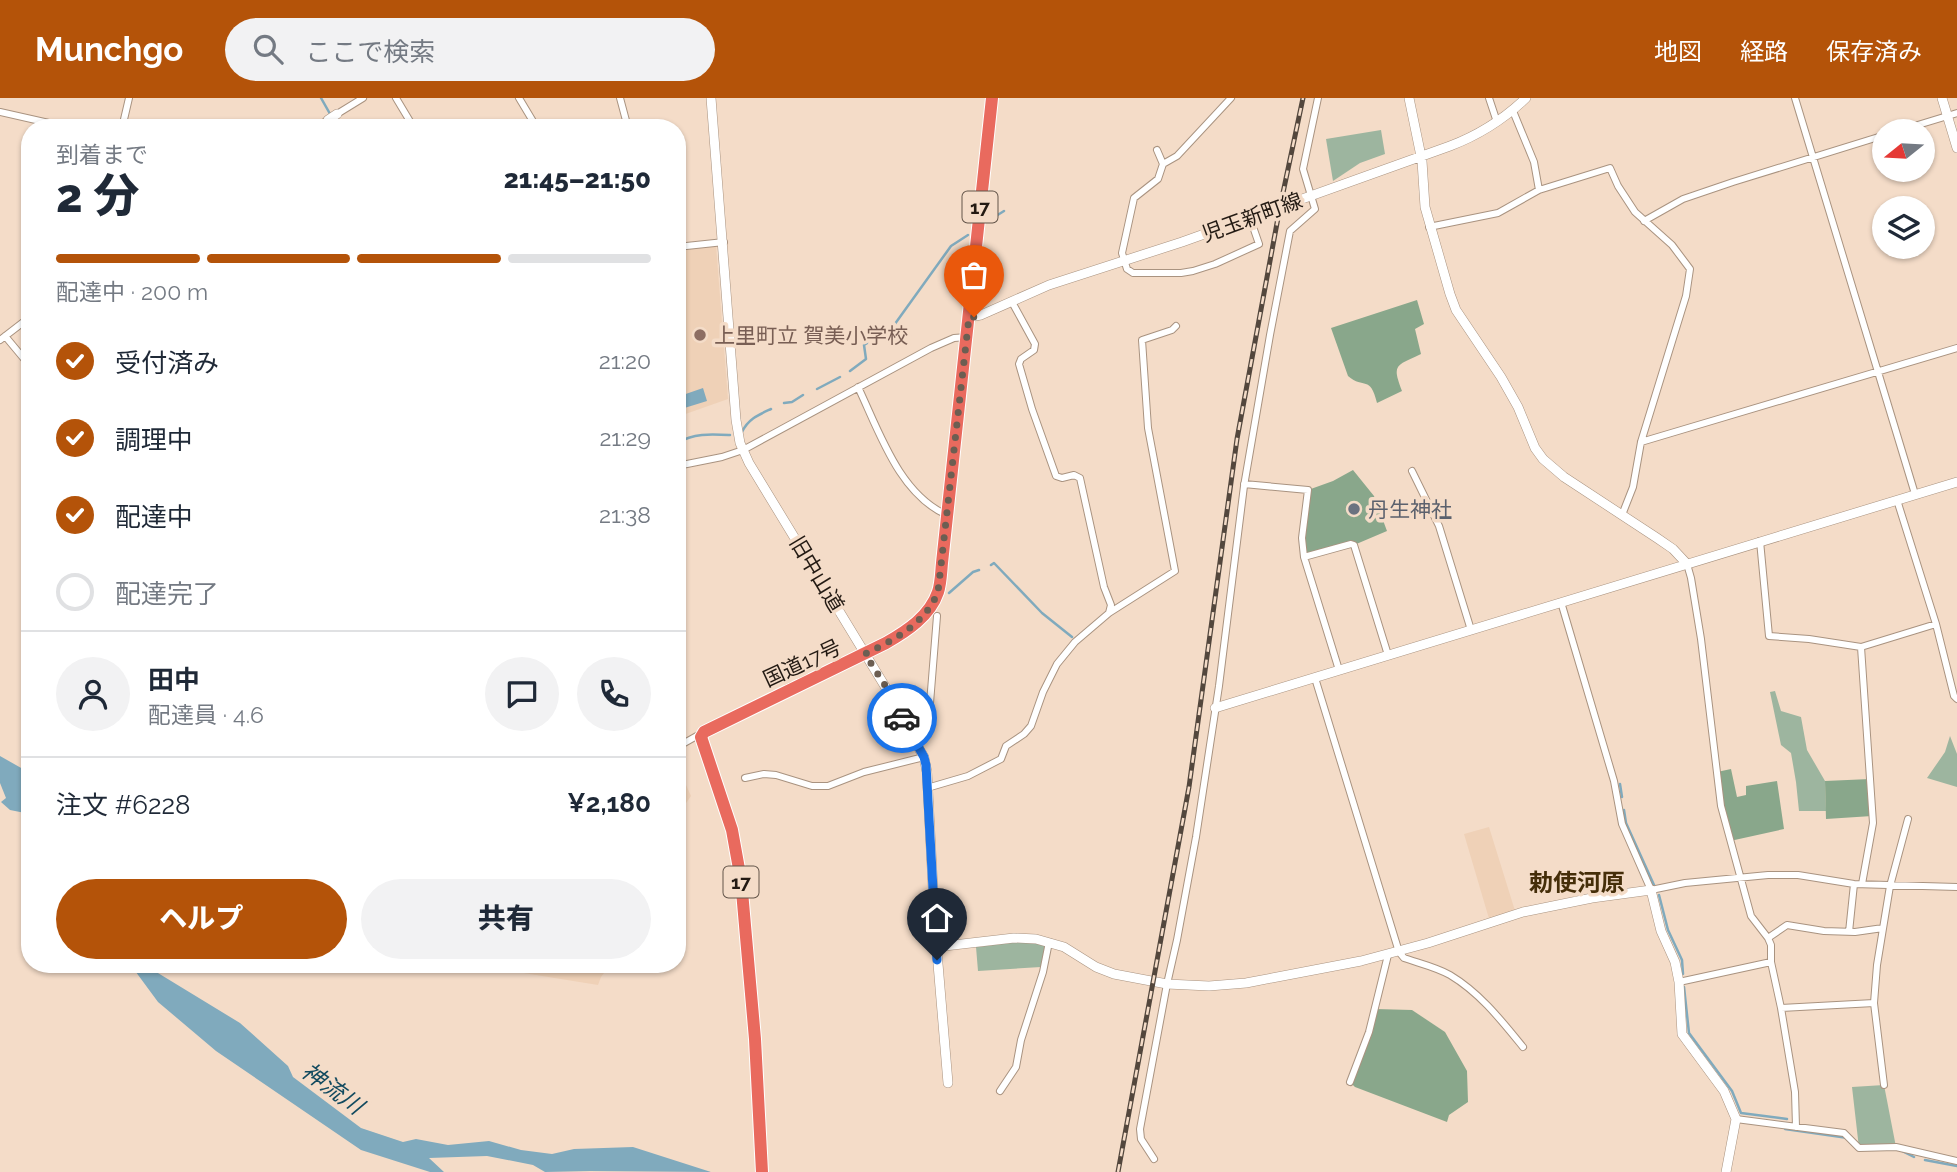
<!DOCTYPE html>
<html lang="ja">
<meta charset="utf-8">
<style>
:root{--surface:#fff;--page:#f2f2f3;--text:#1f2937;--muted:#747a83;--line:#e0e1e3;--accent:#b45309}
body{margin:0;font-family:Raleway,"Noto Sans JP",sans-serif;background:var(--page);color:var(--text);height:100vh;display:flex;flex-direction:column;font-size:26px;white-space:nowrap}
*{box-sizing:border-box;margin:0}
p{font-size:23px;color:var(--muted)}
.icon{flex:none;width:38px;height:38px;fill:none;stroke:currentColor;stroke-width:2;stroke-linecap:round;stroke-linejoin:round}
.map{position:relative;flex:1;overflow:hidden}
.sheet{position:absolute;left:21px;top:21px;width:665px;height:854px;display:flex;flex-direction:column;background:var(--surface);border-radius:28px;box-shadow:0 2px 5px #0004}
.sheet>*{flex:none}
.needle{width:46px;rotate:252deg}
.fabs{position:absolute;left:1872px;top:21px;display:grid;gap:14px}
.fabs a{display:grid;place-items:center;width:63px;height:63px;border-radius:50%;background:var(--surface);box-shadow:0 2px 5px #0004;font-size:35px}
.pin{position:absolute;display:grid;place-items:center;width:60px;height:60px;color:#fff;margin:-72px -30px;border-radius:50% 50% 50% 0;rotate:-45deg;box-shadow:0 0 7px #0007}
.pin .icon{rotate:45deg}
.courier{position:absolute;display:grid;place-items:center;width:70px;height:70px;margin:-35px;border:5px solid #1a73e8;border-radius:50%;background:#fff;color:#222;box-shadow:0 2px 9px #0007}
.overview em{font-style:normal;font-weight:800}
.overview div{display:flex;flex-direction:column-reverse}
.overview{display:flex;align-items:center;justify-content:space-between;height:119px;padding:0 35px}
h1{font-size:46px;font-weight:800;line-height:52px}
.bar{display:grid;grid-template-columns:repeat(4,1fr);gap:10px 7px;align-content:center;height:84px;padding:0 35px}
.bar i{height:9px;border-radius:5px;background:var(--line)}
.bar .selected{background:var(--accent)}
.bar p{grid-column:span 4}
.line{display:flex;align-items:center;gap:18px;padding:0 35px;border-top:2px solid var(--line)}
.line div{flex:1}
.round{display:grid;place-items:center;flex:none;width:74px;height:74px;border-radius:37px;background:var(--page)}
ol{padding:0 35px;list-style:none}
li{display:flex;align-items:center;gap:21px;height:77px}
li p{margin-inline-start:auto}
li .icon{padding:7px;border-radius:50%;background:var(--accent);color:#fff;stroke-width:4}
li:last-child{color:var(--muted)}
li i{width:38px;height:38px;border:4px solid var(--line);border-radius:50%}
.action{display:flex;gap:14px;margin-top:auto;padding:14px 35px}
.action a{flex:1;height:80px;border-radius:42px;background:var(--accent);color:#fff;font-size:28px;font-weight:800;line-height:80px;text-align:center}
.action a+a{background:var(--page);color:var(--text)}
header{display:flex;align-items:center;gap:42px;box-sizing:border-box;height:98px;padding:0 35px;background:var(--accent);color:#fff}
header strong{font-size:33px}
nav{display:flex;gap:38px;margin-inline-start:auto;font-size:24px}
.search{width:490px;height:63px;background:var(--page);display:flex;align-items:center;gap:18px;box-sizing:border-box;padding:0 24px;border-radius:38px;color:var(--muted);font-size:26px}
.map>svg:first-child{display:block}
.built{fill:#efd1b7}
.green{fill:#9db59f}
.forest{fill:#89a78b}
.water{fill:#80aabd}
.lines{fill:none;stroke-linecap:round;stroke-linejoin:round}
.stream{stroke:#80aabd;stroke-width:2.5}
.street-casing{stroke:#a99380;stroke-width:8}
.secondary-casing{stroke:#a99380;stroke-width:10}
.highway-casing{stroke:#fff;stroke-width:14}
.street{stroke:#fff;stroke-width:6}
.secondary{stroke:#fff;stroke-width:9}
.highway{stroke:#e96a5e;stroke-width:12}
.rail-casing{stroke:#53473d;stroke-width:5}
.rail{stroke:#f4dcc8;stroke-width:2.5;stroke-dasharray:8;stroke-linecap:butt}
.done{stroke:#6c5e52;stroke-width:7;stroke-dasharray:0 12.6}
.route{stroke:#1a73e8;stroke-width:9}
.education-dot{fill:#8d6e63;stroke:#f4dcc8;stroke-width:2.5}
.worship-dot{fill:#6b7280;stroke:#f4dcc8;stroke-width:2.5}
.labels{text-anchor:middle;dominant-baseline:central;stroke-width:7;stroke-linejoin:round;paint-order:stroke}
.shield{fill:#f4dcc8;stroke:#625449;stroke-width:2}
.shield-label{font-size:19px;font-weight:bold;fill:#231a13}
.street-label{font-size:21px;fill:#231a13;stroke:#f4dcc8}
.education-label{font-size:21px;fill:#785e54;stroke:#f4dcc8;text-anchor:start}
.worship-label{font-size:21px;fill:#5b616d;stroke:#f4dcc8;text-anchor:start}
.water-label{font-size:23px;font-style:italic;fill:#124a5f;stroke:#f4dcc8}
.quarter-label{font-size:24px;font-weight:bold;fill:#452e09;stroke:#f4dcc8}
</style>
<header>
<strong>Munchgo</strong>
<div class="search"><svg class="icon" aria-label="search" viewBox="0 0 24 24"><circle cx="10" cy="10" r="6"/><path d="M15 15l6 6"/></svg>ここで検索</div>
<nav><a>地図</a><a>経路</a><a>保存済み</a></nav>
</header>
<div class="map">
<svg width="1957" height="1074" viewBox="0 0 1957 1074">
<rect width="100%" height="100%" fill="#f4dcc8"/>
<path class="built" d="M716,147L728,301L677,319V152Z
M677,667L691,698L677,718Z
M1489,729L1516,816L1490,824L1464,736Z
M489,866H611L601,879L598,887L492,870Z"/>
<path class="green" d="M1381,32L1385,56L1360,65L1333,83L1326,41Z
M1775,593L1781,613L1801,619L1807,652L1825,683L1826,713H1799L1796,684L1791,655L1781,647L1770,594Z
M1950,638L1957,656V689L1927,680L1945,654Z
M1019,844L1042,845L1045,849L1041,869L978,873L976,849Z
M1884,987L1896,1049L1859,1050L1852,989Z"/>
<path class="forest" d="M1417,202L1424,226L1415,231L1421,256C1397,268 1391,265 1402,293L1377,305C1370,276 1364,292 1348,278L1331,230Z
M1353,372L1374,398L1387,433L1354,447L1304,459L1302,440L1308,392L1333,383Z
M1731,671L1737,699L1746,697V688L1777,683L1784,731L1730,743L1717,674Z
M1870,681L1872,718L1826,721L1825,683Z
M1375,911L1412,912L1445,934L1467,973L1468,1004L1449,1017L1447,1024L1355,989L1350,984Z"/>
<path class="water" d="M703,290L707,303L678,312L677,299Z
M0,658L30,675V716L10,712L1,704L6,700L0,685Z
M130,866H149L153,872L240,925L288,968L293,979L361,1030L403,1044L416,1041L448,1047L489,1043L521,1052L552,1056L574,1051L633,1049L711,1074L590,1073L545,1074L533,1067L487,1058L429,1060L444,1074H430L361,1052L216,953L158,904Z"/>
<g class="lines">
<path class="stream" d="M321,0L338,30
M988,123L1004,113
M850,273L866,261L864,247L892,230L951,148L968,137
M817,291L840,279
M784,305L792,304L803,297
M742,334C748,321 758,317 771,311
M677,345C694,335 710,336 730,337
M991,467L994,465L1042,515L1072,539
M949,495L973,474L979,472
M1620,686L1622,699
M1624,712L1626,725L1654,787
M1659,797L1668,832L1682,862L1683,876
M1684,889L1689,935L1732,993L1741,1015L1787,1021
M1785,1031L1848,1040
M1902,1053L1914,1059
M1925,1062L1957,1068"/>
<defs>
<path id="street" d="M396,0L414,30
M519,0L537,30
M620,0L628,30
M1231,0L1177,58L1163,66L1158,81L1134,100L1122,155L1127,171L1133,175H1181L1193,173L1215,166L1259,146L1250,120
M1489,0L1497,24
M1795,0L1915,396
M1513,13L1534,64L1539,92
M0,14L71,30
M337,16L363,0
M122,30L129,0
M315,30L328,22
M1898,33L1957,15
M1157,52L1163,66
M1644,123L1683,101L1733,84L1885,37
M1429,129L1498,115L1539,92L1610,70L1618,88L1635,114L1672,147L1690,171L1686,198L1641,344L1633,389L1622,417
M677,149L724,144
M5,238L30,268
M0,242L30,219
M858,289C879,333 899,396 947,417
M1641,344L1957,250
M677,368L722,359L743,352L931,250L954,240L967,239
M1412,373L1439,428L1471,532
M1244,386L1308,392L1302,440L1304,459L1339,572
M1897,402L1936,526L1954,598L1957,601
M1760,443L1769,538L1809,541L1861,549L1936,526
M1304,459L1351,446L1354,447L1388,557
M1687,466L1691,480L1701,541L1721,708L1751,818L1768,840L1771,847V864L1781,910L1795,994L1796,1029
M1561,504L1614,683L1622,726L1651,792L1685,785L1768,777H1798L1854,786L1957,789
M1109,515L1175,473L1148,330L1142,242L1172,232L1176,228
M1861,549L1873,725L1862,786
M1315,580L1399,854L1404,860C1418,865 1436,869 1450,877C1480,895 1501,922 1523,949
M915,643L926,636L928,630L937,518
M679,648L702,635
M745,680L764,676L776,677L812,688H828L864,674L924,659
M927,690L968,678L1001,661L1006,648L1024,636L1031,628L1043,594L1057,566L1075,544L1109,515L1111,507L1104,489L1080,380L1074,377L1062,380L1056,378L1032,311L1019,266L1021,261L1034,252L1035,246L1012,204
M1849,834L1854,786
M1768,840L1787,827L1824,833L1855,834L1883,830
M1679,884L1771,864
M1781,910L1874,905
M1350,984L1369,934L1388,857
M1884,987L1874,905L1877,867L1890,788L1908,721
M1000,993L1016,969L1021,942L1043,874L1049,844
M1736,1021L1844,1035L1859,1050L1896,1049L1957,1063
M1154,1061L1141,1041L1140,1031L1167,886L1177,842L1196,739L1219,588L1244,388L1270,237L1290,133L1315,111L1303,71L1318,0"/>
<path id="secondary" d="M711,0L736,322L740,345L749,365L889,595L909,634L924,659L927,674L935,830L948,985
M1409,0L1422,63L1425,109L1450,196L1456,212L1501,279L1518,309L1535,350L1543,361L1564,379L1657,440L1673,451L1687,466
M1942,0L1957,50
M328,22L337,16
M969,219L981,217L1049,187L1182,144L1450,48C1479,37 1504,21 1526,0
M1215,610L1957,384
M936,849L1014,840L1036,841L1064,849L1096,869L1114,876L1167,886L1209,888L1246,885L1361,863L1428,845L1523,814L1592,800L1651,792L1661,833L1675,864L1679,884L1682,936L1724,993L1736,1021L1726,1074"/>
<path id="highway" d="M762,1074L755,941L741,782L732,732L701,639L704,634L886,545C907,533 930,518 938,494C941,485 941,475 942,465L992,0"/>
</defs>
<use href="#street" class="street-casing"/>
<use href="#secondary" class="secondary-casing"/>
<use href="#highway" class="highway-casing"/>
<use href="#street" class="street"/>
<use href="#secondary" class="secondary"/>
<use href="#highway" class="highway"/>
<defs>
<path id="rail" d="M1118,1074L1189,689L1237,341L1280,109L1303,0"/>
</defs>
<use href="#rail" class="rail-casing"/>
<use href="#rail" class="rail"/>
</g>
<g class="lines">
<path class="done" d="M902,620L890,595L865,556C894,542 925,526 938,494L969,219H974"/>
<path class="route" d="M902,620L924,659L926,667L937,862"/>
</g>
<circle class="education-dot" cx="700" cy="237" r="7"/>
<circle class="worship-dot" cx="1354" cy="411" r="7"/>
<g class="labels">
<g class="shield">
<rect x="962.5" y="93.5" width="35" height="31" rx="5"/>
<rect x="723.5" y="768.5" width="35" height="31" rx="5"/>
</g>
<g class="shield-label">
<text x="980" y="109">17</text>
<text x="741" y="784">17</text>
</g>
<g class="street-label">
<text transform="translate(1252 119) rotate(-20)">児玉新町線</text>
<text transform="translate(817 476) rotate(59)">旧中山道</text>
<text transform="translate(802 565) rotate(-25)">国道17号</text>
</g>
<g class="education-label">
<text x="714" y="237">上里町立 賀美小学校</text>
</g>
<g class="worship-label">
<text x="1368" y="411">丹生神社</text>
</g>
<g class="water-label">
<text transform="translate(333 990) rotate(36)">神流川</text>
</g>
<g class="quarter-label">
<text x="1577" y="784">勅使河原</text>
</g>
</g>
</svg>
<div class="fabs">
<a><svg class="needle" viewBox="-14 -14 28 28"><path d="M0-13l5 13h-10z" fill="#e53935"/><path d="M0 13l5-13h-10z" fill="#747a83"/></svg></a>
<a><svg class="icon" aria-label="layers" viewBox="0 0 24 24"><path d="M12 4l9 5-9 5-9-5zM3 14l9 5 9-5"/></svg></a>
</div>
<div class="pin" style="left:974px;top:219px;background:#ea580c"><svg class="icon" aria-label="bag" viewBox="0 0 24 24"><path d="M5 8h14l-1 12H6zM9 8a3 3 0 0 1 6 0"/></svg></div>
<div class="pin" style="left:937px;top:862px;background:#1f2937"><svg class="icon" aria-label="home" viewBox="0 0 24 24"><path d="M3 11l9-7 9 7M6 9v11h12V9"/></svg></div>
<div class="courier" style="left:902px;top:620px"><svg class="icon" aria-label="car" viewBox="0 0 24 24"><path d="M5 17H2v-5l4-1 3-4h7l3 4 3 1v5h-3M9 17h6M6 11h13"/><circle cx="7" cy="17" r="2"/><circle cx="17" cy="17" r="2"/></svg></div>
<section class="sheet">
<div class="overview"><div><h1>2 分</h1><p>到着まで</p></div><em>21:45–21:50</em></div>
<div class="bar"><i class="selected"></i><i class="selected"></i><i class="selected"></i><i></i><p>配達中 · 200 m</p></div>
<ol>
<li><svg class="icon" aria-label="check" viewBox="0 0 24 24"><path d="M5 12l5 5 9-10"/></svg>受付済み<p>21:20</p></li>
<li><svg class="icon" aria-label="check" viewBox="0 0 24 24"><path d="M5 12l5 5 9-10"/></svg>調理中<p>21:29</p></li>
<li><svg class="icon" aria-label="check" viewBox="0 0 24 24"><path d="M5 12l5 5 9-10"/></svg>配達中<p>21:38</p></li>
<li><i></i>配達完了</li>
</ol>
<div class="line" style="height:126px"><a class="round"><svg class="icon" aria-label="person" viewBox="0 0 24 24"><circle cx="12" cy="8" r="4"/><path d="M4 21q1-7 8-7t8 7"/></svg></a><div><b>田中</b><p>配達員 · 4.6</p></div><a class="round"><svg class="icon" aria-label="chat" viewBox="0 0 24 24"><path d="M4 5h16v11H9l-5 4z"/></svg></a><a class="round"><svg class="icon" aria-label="phone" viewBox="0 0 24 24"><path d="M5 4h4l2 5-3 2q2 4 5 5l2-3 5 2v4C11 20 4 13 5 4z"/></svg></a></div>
<div class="line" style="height:91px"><div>注文 #6228</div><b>¥2,180</b></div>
<div class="action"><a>ヘルプ</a><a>共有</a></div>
</section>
</div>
